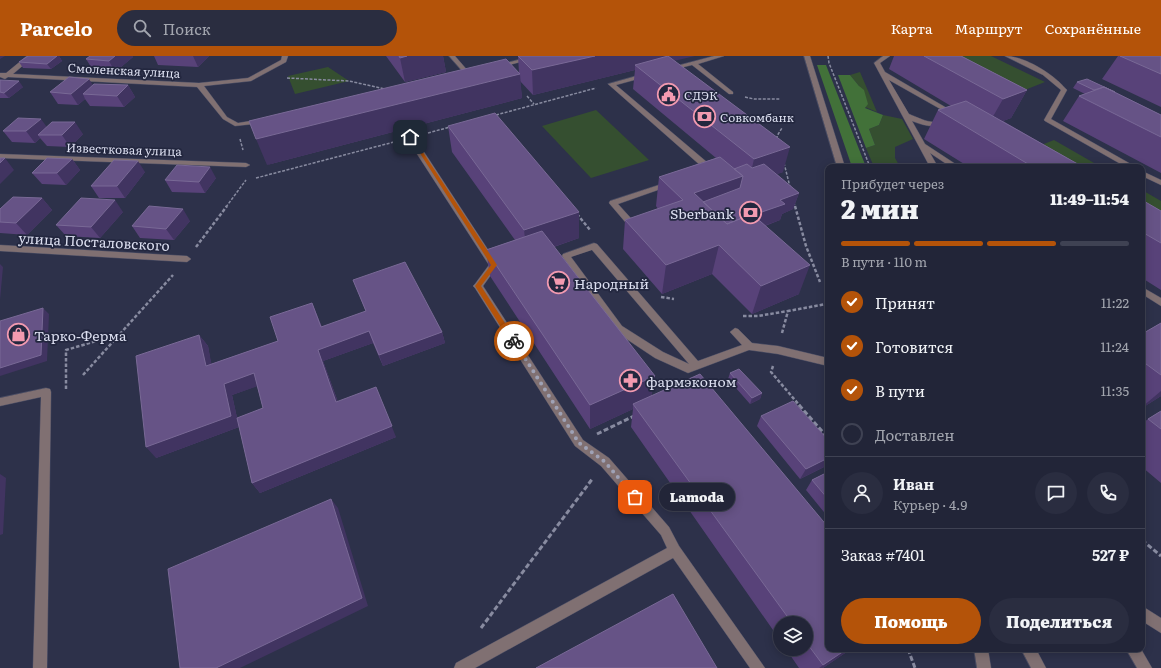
<!DOCTYPE html>
<html lang="ru">
<meta charset="utf-8">
<style>
:root{--surface:#222538;--page:#2a2d40;--text:#f1f3f6;--muted:#a2a5ae;--line:#3f4253;--accent:#b45309}
body{margin:0;font-family:Literata,serif;background:var(--page);color:var(--text);height:100vh;display:flex;flex-direction:column;font-size:15px;white-space:nowrap}
*{box-sizing:border-box;margin:0}
p{font-size:13px;color:var(--muted)}
.icon{flex:none;width:22px;height:22px;fill:none;stroke:currentColor;stroke-width:2;stroke-linecap:round;stroke-linejoin:round}
.map{position:relative;flex:1;overflow:hidden}
.drawer{position:absolute;left:825px;top:108px;width:320px;height:488px;display:flex;flex-direction:column;background:var(--surface);border-radius:8px;box-shadow:0 2px 10px #0003,0 0 0 1px var(--line)}
.drawer>*{flex:none}
.buttons{position:absolute;left:773px;top:560px;display:grid;gap:8px}
.buttons a{display:grid;place-items:center;width:40px;height:40px;border-radius:50%;background:var(--surface);box-shadow:0 2px 10px #0003,0 0 0 1px var(--line);font-size:20px}
.pin{position:absolute;display:grid;place-items:center;width:34px;height:34px;color:#fff;margin:-17px;border-radius:8px;box-shadow:0 2px 6px #0006}
.courier{position:absolute;display:grid;place-items:center;width:40px;height:40px;margin:-20px;border:3px solid #b45309;border-radius:50%;background:#fff;color:#222;box-shadow:0 1px 5px #0007}
.bubble{position:absolute;height:28px;border-radius:14px;background:var(--surface);box-shadow:0 2px 10px #0003,0 0 0 1px var(--line);font-size:13px;font-weight:800;line-height:28px;text-align:center}
.summary em{font-style:normal;font-weight:800}
.summary div{display:flex;flex-direction:column-reverse}
.summary{display:flex;align-items:center;justify-content:space-between;height:68px;padding:0 16px}
h1{font-size:26px;font-weight:800;line-height:30px}
.bar{display:grid;grid-template-columns:repeat(4,1fr);gap:6px 4px;align-content:center;height:48px;padding:0 16px}
.bar i{height:5px;border-radius:3px;background:var(--line)}
.bar .current{background:var(--accent)}
.bar p{grid-column:span 4}
.line{display:flex;align-items:center;gap:10px;padding:0 16px;border-top:1px solid var(--line)}
.line div{flex:1}
.round{display:grid;place-items:center;flex:none;width:42px;height:42px;border-radius:21px;background:var(--page)}
ol{padding:0 16px;list-style:none}
li{display:flex;align-items:center;gap:12px;height:44px}
li p{margin-inline-start:auto}
li .icon{padding:4px;border-radius:50%;background:var(--accent);color:#fff;stroke-width:4}
li:last-child{color:var(--muted)}
li i{width:22px;height:22px;border:2px solid var(--line);border-radius:50%}
.button{display:flex;gap:8px;margin-top:auto;padding:8px 16px}
.button a{flex:1;height:46px;border-radius:24px;background:var(--accent);color:#fff;font-size:16px;font-weight:800;line-height:46px;text-align:center}
.button a+a{background:var(--page);color:var(--text)}
header{display:flex;align-items:center;gap:24px;box-sizing:border-box;height:56px;padding:0 20px;background:var(--accent);color:#fff}
header strong{font-size:19px}
nav{display:flex;gap:22px;margin-inline-start:auto;font-size:14px}
.search{width:280px;height:36px;background:var(--page);display:flex;align-items:center;gap:10px;box-sizing:border-box;padding:0 14px;border-radius:22px;color:var(--muted);font-size:15px}
.map>svg:first-child{display:block}
.green{fill:#354f30}
.forest{fill:#427139}
.lines{fill:none;stroke-linecap:round;stroke-linejoin:round}
.minor-casing{stroke:#494d65;stroke-width:1}
.path-far2{stroke:#888ba0;stroke-width:1.5;stroke-dasharray:3 1.5;stroke-linecap:butt}
.path-far1{stroke:#888ba0;stroke-width:2.5;stroke-dasharray:3.5 2;stroke-linecap:butt}
.path{stroke:#888ba0;stroke-width:3;stroke-dasharray:5 2.5;stroke-linecap:butt}
.minor{fill:#807072;fill-rule:evenodd}
.wall{fill:#584279;fill-rule:evenodd}
.shaded-wall{fill:#413461}
.building{fill:#665386;stroke:#796996}
.route{fill:#b45309}
.done{stroke:#9fa2b6;stroke-width:4;stroke-dasharray:0 7.2}
.labels{text-anchor:middle;dominant-baseline:central;stroke-width:3.5;stroke-linejoin:round;paint-order:stroke}
.far-street-label{font-size:12px;fill:#dcdff0;stroke:#23273f}
.far-poi-label{font-size:12px;fill:#dcdff0;stroke:#23273f;text-anchor:start}
.poi-label{font-size:14px;fill:#dcdff0;stroke:#23273f;text-anchor:start}
.street-label{font-size:14px;fill:#dcdff0;stroke:#23273f}
</style>
<header>
<strong>Parcelo</strong>
<div class="search"><svg class="icon" aria-label="search" viewBox="0 0 24 24"><circle cx="10" cy="10" r="6"/><path d="M15 15l6 6"/></svg>Поиск</div>
<nav><a>Карта</a><a>Маршрут</a><a>Сохранённые</a></nav>
</header>
<div class="map">
<svg width="1161" height="612" viewBox="0 0 1161 612">
<rect width="100%" height="100%" fill="#2d314a"/>
<path class="green" d="M940,0H991L1045,26L1012,39Z
M328,11L349,25L295,38L288,20Z
M860,16L877,56L865,51L859,30L850,19Z
M596,54L649,104L591,122L542,70Z
M883,59L902,63L913,83L895,91V102L900,111H874L866,92L875,89L869,73L879,69Z
M1054,84L1101,111H1075L1039,90Z
M1142,134L1161,145V161L1142,150Z"/>
<path class="forest" d="M817,9H826L866,111H852Z
M838,19H850L859,30L864,34L868,48L865,52L883,59L879,69L869,73L875,89L866,92Z"/>
<g class="lines">
<defs>
<path id="minor" d="M27,0H34L13,18L199,27L248,22L281,4L282,0H288L286,6L251,25L204,30L227,61L238,67L263,63L266,65L263,67L235,70L223,63L197,31L8,21L5,23L0,21V17H6Z
M449,0H455L468,15V17H464Z
M533,0H544L497,12L494,10Z
M714,0H724L698,8L733,36V38H729L692,9L668,15L665,13Z
M804,0H810L845,111H837Z
M883,0H890L880,7L885,16L957,58V60C943,73 929,72 912,65L925,88L960,111H951L930,97L938,111H930L874,7ZM889,24L951,59C936,72 924,64 909,58Z
M1005,0C1025,0 1053,18 1066,33L1067,34L1051,63L1136,111H1126L1045,65L1044,64L1061,34L1043,19Z
M647,17L649,18V20L616,29L715,113V117H709L608,28Z
M407,79H413L498,209L483,230L583,384L609,402L669,471L679,490L765,612H750L673,502L475,612H454L456,607L667,492L661,479L601,410L575,390L475,232L473,230L475,228L489,209L406,81Z
M0,98L246,107L250,109L246,111L0,102Z
M1142,115L1161,124V129L1142,120Z
M668,126H671L675,128L618,148L638,170L639,172L638,174H632L609,147L610,145Z
M594,187L597,188L698,305L742,289L730,276L735,272L738,273L752,287L778,290L828,302V310L778,298L749,294L688,317L655,302L616,276L562,200L563,198ZM592,194L689,308L663,296L622,270L571,201Z
M0,189L187,200L191,203L187,206L0,195Z
M1142,231L1161,242V250L1142,238Z
M46,332L50,333L51,336L47,612H33L41,341L0,350V342Z
M1142,550L1161,562V577L1142,565Z
M974,593H988L991,612H977Z
M1021,593H1036L1046,612H1031Z
M1126,593H1141L1152,612H1137Z"/>
</defs>
<use href="#minor" class="minor-casing"/>
<path class="path-far2" d="M828,0L829,7L870,111
M287,22L349,25L385,33
M527,40L534,48
M745,41L754,43H780
M496,59L596,32
M428,77L450,71
M240,83L243,94
M777,83V80L782,72
M784,107L790,131
M256,122L394,86
M794,146L795,151
M226,151L246,124"/>
<path class="path-far1" d="M795,150L806,190L820,226
M577,158L590,174
M196,191L227,150
M661,241L674,243
M743,260H758L788,255
M782,277L788,255L826,248
M773,310L771,316L800,350
M83,319L173,219
M66,333V294L120,278"/>
<path class="path" d="M799,349L828,382
M597,378L634,360
M1142,484L1161,500
M481,572L593,422
M908,593L915,612"/>
<use href="#minor" class="minor"/>
</g>
<path class="wall" d="M28,0H59L62,5L51,13L23,12L19,6Z
M90,0H133V1L115,16L93,14L86,3Z
M154,0H209L198,11L158,9Z
M386,0H443L446,16L405,26Z
M518,0L674,5L783,116L777,118L799,137L793,153L782,158L780,164L765,170L799,238L752,258L712,218L662,238L623,193L625,164L658,153L656,150L659,121L716,102L633,33L635,14L533,39L520,25L522,42L267,109L519,17Z
M894,0H961L1027,34L1011,62L1003,65L1083,111H969L924,83L938,54L951,50L889,13Z
M1118,0H1161V51L1102,23Z
M0,24L23,31L9,42H0Z
M1077,26L1115,36L1161,59V117L1063,65L1079,40L1085,38L1073,32Z
M128,29L135,41L124,51L90,50L85,43L78,49L58,48L50,36Z
M448,70L579,156V182L554,191L652,339L851,593L823,612H799L786,593H806V567H780V584L631,371L633,353L590,373L490,220L486,194L515,184L452,96Z
M46,71L83,78L70,91L47,90L40,82L35,87L12,86L3,75Z
M72,103L80,114L66,129L42,128L32,117Z
M145,116L125,142H99L91,130Z
M216,122L205,137L172,136L165,124Z
M42,142L52,154L27,179L0,177V153Z
M1142,144L1161,155V234L1142,222Z
M123,156L100,182L66,180L56,169Z
M190,165L174,184L140,182L132,170Z
M353,224L442,276L445,287L383,310L373,287L323,305L338,346L396,381L260,437L252,427L239,371L156,402L199,279L208,290L211,308L278,285L312,247L322,271L366,256ZM257,330L263,352L237,362L232,339Z
M1161,267V340L1142,352V278Z
M730,317L762,337L760,343L750,348L728,323Z
M1161,355V427L1142,411V368L1148,363Z
M761,360L828,384V409L800,423L757,370Z
M828,416V461L806,434L812,424Z"/>
<path class="shaded-wall" d="M0,0H5L0,3Z
M57,0H59L62,5L51,13L47,8Z
M115,0H133V1L115,16L109,5Z
M193,0H209L198,11Z
M407,0H443L446,16L405,26L400,2Z
M595,0H695L640,13L635,9V14L533,39L532,14Z
M520,18L522,42L267,109L256,83Z
M89,23L96,34L83,38L85,43L78,49L71,38Z
M19,25L23,31L9,42L4,37Z
M128,29L135,41L124,51L117,40Z
M1027,34L1011,62L987,71L1003,43Z
M41,63L49,74L38,79L40,82L35,87L26,75Z
M75,66L83,78L70,91L62,79Z
M790,91L783,116L748,129L754,103Z
M5,102L14,114L0,128V107Z
M72,103L80,114L66,129L57,117Z
M138,105L145,116L125,142L117,130Z
M210,111L216,122L205,137L199,126Z
M743,120L736,149L704,161L694,137Z
M799,137L793,153L782,158L780,164L712,189L716,173L780,144Z
M42,142L52,154L27,179L16,167Z
M115,144L123,156L100,182L91,171Z
M183,153L190,165L174,184L166,173Z
M579,156V182L527,200L524,174Z
M719,189L712,218L662,238L666,209Z
M0,208L3,211L0,244Z
M810,209L799,238L752,258L761,230Z
M312,247L317,259L326,282L321,271Z
M43,252L49,258L47,305L0,320V312Z
M369,275L373,287L323,305L342,357L336,346L318,294Z
M442,276L445,287L383,310L379,299Z
M199,279L208,290L214,321L206,310Z
M254,317L261,329L232,339L239,371L156,402L146,391L224,328Z
M655,320L651,344L633,348V353L590,373V349Z
M376,331L396,381L260,437L252,427Z
M1161,335V340L1142,352V351Z
M762,337L760,343L750,348L752,342Z
M828,402V409L800,423L806,413Z
M0,418L6,422L3,478L0,479Z
M331,443L338,452L368,550L240,612H216Z
M847,593H851L823,612H819Z"/>
<path class="building" d="M28,0H57L47,8L19,6Z
M90,0H115L109,5L86,3Z
M399,0H407L400,2Z
M518,0H595L532,14Z
M668,0L790,91L754,103L635,9Z
M924,0H961L1027,34L1003,43Z
M1120,0H1161V18Z
M506,3L520,18L256,83L249,65Z
M69,21L89,23L71,38L50,36Z
M1087,23L1115,36L1104,31L1094,34L1077,26Z
M0,24L19,25L4,37L0,36Z
M94,28L128,29L117,40L83,38Z
M1104,31L1161,59V81L1079,40Z
M966,45L1083,111H1033L938,54Z
M495,57L579,156L524,174L448,70Z
M18,62L41,63L26,75H3Z
M52,66H75L62,79H38Z
M720,101L743,120L694,137L727,168L752,158L810,209L761,230L719,189L666,209L625,164L683,144L659,121Z
M0,102H5L0,107Z
M47,102L72,103L57,117H32Z
M114,104L138,105L117,130H91Z
M747,108L752,112L764,108L799,137L780,144L785,148L753,159L752,158L727,168L703,146L740,132L743,120L734,113Z
M177,109L210,111L199,126L165,124Z
M13,141L42,142L16,167L0,166V153Z
M81,142L115,144L91,171L56,169Z
M1142,144L1161,155V187L1142,176Z
M149,150L183,153L166,173L132,170Z
M542,175L655,320L590,349L486,194Z
M405,206L442,276L379,299L369,275L318,294L336,346L376,331L392,370L252,427L237,362L263,352L254,317L224,328L231,360L146,391L136,300L199,279L206,310L278,285L270,261L312,247L321,271L366,255L353,224Z
M43,252L41,299L0,312V265Z
M1161,267V319L1142,305V278Z
M739,313L762,337L752,342L730,317Z
M700,318L828,471V593H847L823,609L806,586V567H792L633,348Z
M793,345L828,384V402L806,413L761,360Z
M1161,355V373L1148,363Z
M828,416V443L812,424Z
M331,443L362,542L216,612H180L168,513Z
M673,538L717,612H536Z"/>
<path class="route" d="M409,80L413,81L497,209L481,230L516,284V287H511L475,230L491,209Z"/>
<g class="lines">
<path class="done" d="M514,285L579,387L605,406L635,441"/>
</g>
<defs>
<symbol id="civic-ring" viewBox="-11 -11 22 22"><circle r="9.5" fill="#23273f" stroke="#f29ab0" stroke-width="1.5"/><path d="M-.6-6.5H3V-4.5H.6V-3L4-1V1h2V6H-6V1h2V-1L-.6-3ZM-1.2 2.5V6h2.4V2.5Z" fill="#f29ab0"/></symbol>
<symbol id="bank-ring" viewBox="-11 -11 22 22"><circle r="9.5" fill="#23273f" stroke="#f29ab0" stroke-width="1.5"/><path d="M-6-4H6V4H-6ZM0-2.3a2.3 2.3 0 1 0 0 4.6a2.3 2.3 0 1 0 0-4.6Z" fill="#f29ab0"/></symbol>
<symbol id="supermarket-ring" viewBox="-11 -11 22 22"><circle r="9.5" fill="#23273f" stroke="#f29ab0" stroke-width="1.5"/><path d="M-6-5.5h2.5l.6 2H6L4.5 2H-2.5L-4.4-4H-6ZM-1.5 3.2a1.3 1.3 0 1 0 .1 0ZM3 3.2a1.3 1.3 0 1 0 .1 0Z" fill="#f29ab0"/></symbol>
<symbol id="shop-ring" viewBox="-11 -11 22 22"><circle r="9.5" fill="#23273f" stroke="#f29ab0" stroke-width="1.5"/><path d="M-5-2.5h2.3a2.7 3.5 0 0 1 5.4 0H5L5.5 6h-11ZM-1.5-2.5h3a1.5 2.3 0 0 0-3 0Z" fill="#f29ab0"/></symbol>
<symbol id="pharmacy-ring" viewBox="-11 -11 22 22"><circle r="9.5" fill="#23273f" stroke="#f29ab0" stroke-width="1.5"/><path d="M-2-6h4v4h4v4h-4v4h-4v-4h-4v-4h4Z" fill="#f29ab0"/></symbol>
</defs>
<g fill-rule="evenodd">
<use href="#civic-ring" x="656" y="26" width="25" height="25"/>
<use href="#bank-ring" x="692" y="48" width="25" height="25"/>
<use href="#bank-ring" x="738" y="144" width="25" height="25"/>
<use href="#supermarket-ring" x="546" y="214" width="25" height="25"/>
<use href="#shop-ring" x="6" y="266" width="25" height="25"/>
<use href="#pharmacy-ring" x="618" y="312" width="25" height="25"/>
</g>
<g class="labels">
<g class="far-street-label">
<text transform="translate(124 14) rotate(3)">Смоленская улица</text>
<text transform="translate(124 93) rotate(2)">Известковая улица</text>
</g>
<g class="far-poi-label">
<text x="684" y="39">СДЭК</text>
<text x="720" y="61">Совкомбанк</text>
</g>
<g class="poi-label">
<text x="734" y="157" text-anchor="end">Sberbank</text>
<text x="574" y="227">Народный</text>
<text x="34" y="279">Тарко-Ферма</text>
<text x="646" y="325">фармэконом</text>
</g>
<g class="street-label">
<text transform="translate(94 185) rotate(3)">улица Посталовского</text>
</g>
</g>
</svg>
<div class="buttons">
<a><svg class="icon" aria-label="layers" viewBox="0 0 24 24"><path d="M12 4l9 5-9 5-9-5zM3 14l9 5 9-5"/></svg></a>
</div>
<div class="pin" style="left:635px;top:441px;background:#ea580c"><svg class="icon" aria-label="bag" viewBox="0 0 24 24"><path d="M5 8h14l-1 12H6zM9 8a3 3 0 0 1 6 0"/></svg></div>
<div class="pin" style="left:410px;top:81px;background:#1f2937"><svg class="icon" aria-label="home" viewBox="0 0 24 24"><path d="M3 11l9-7 9 7M6 9v11h12V9"/></svg></div>
<div class="courier" style="left:514px;top:285px"><svg class="icon" aria-label="bike" viewBox="0 0 24 24"><circle cx="6" cy="16" r="4"/><circle cx="18" cy="16" r="4"/><path d="M6 16l4-8h5l3 8M10 8l3 8H6M13 5h3"/></svg></div>
<div class="bubble" style="left:659px;top:427px;width:76px">Lamoda</div>
<section class="drawer">
<div class="summary"><div><h1>2 мин</h1><p>Прибудет через</p></div><em>11:49–11:54</em></div>
<div class="bar"><i class="current"></i><i class="current"></i><i class="current"></i><i></i><p>В пути · 110 m</p></div>
<ol>
<li><svg class="icon" aria-label="check" viewBox="0 0 24 24"><path d="M5 12l5 5 9-10"/></svg>Принят<p>11:22</p></li>
<li><svg class="icon" aria-label="check" viewBox="0 0 24 24"><path d="M5 12l5 5 9-10"/></svg>Готовится<p>11:24</p></li>
<li><svg class="icon" aria-label="check" viewBox="0 0 24 24"><path d="M5 12l5 5 9-10"/></svg>В пути<p>11:35</p></li>
<li><i></i>Доставлен</li>
</ol>
<div class="line" style="height:72px"><a class="round"><svg class="icon" aria-label="person" viewBox="0 0 24 24"><circle cx="12" cy="8" r="4"/><path d="M4 21q1-7 8-7t8 7"/></svg></a><div><b>Иван</b><p>Курьер · 4.9</p></div><a class="round"><svg class="icon" aria-label="chat" viewBox="0 0 24 24"><path d="M4 5h16v11H9l-5 4z"/></svg></a><a class="round"><svg class="icon" aria-label="phone" viewBox="0 0 24 24"><path d="M5 4h4l2 5-3 2q2 4 5 5l2-3 5 2v4C11 20 4 13 5 4z"/></svg></a></div>
<div class="line" style="height:52px"><div>Заказ #7401</div><b>527 ₽</b></div>
<div class="button"><a>Помощь</a><a>Поделиться</a></div>
</section>
</div>
